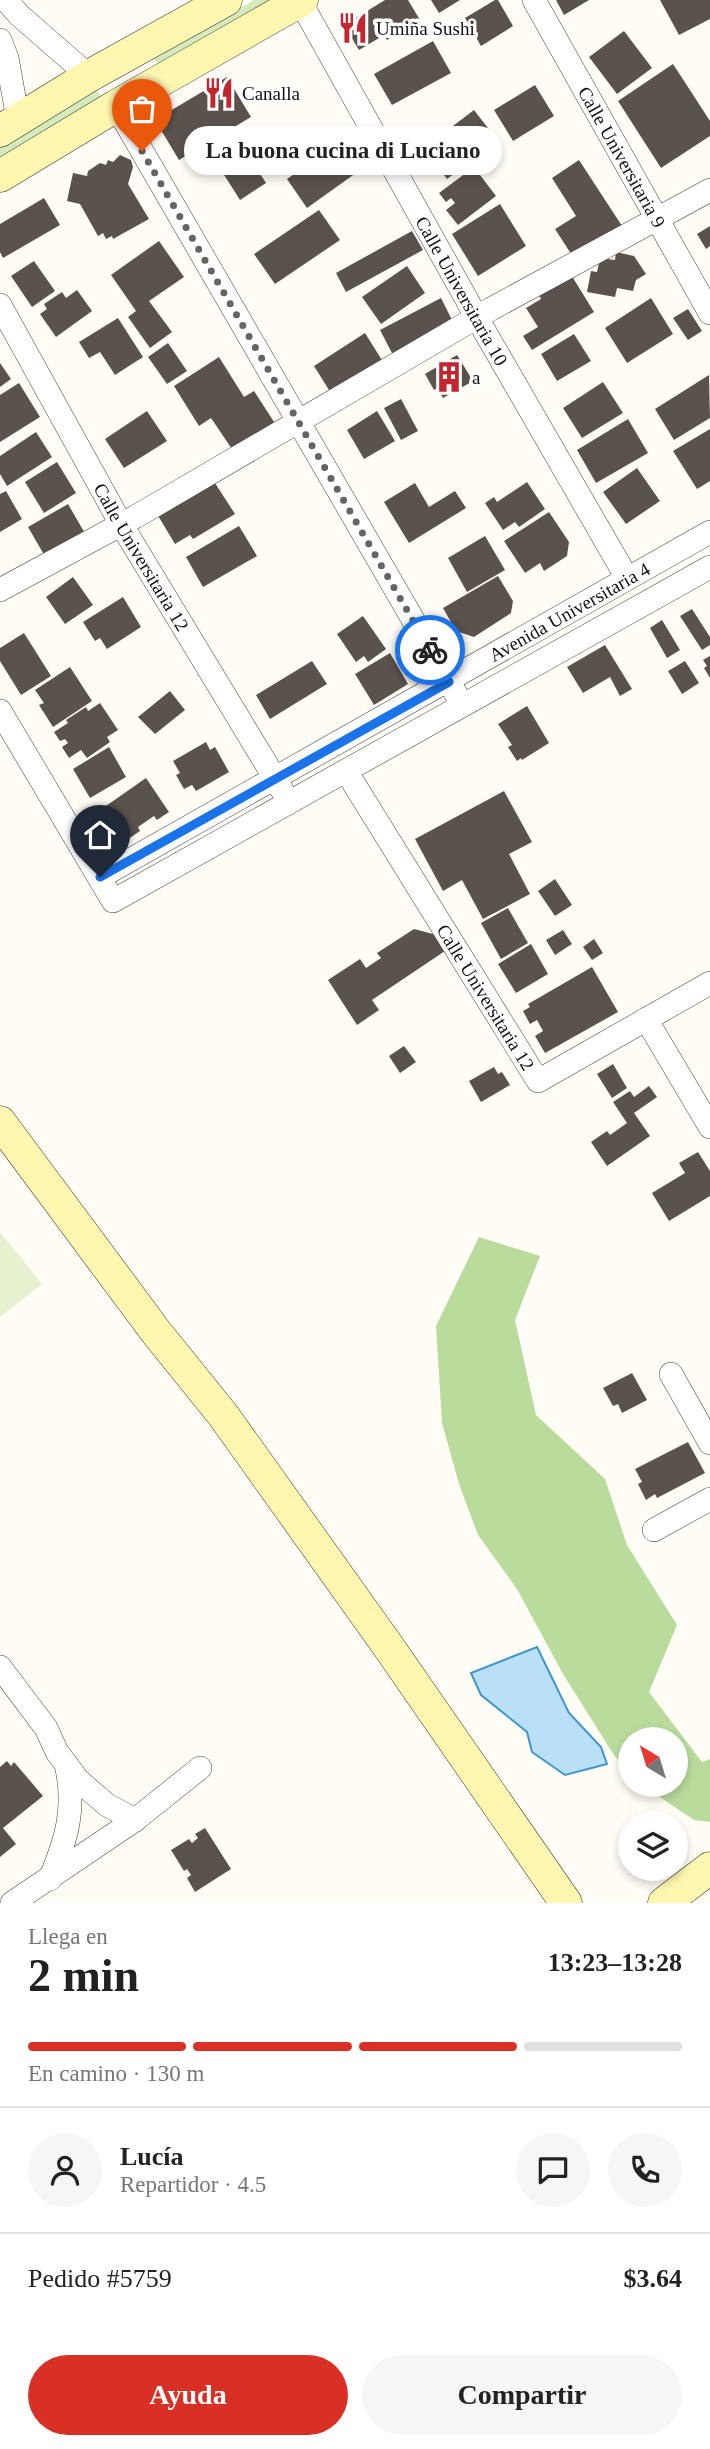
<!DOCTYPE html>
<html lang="es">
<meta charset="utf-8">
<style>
:root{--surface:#fff;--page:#f6f6f6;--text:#222;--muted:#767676;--line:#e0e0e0;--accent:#d93025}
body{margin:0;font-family:Georgia,serif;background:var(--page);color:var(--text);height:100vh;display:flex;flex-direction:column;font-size:26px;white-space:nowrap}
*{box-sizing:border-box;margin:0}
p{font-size:23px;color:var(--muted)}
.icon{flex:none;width:38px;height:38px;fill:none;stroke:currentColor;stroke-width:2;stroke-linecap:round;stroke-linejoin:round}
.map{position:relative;height:1903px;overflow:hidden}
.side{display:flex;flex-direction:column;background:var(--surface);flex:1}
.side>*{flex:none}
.needle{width:46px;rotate:322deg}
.fabs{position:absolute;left:618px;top:1727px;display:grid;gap:14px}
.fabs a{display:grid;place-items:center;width:70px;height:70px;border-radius:50%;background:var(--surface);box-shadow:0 4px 10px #0003;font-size:35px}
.pin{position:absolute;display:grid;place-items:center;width:60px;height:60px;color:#fff;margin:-72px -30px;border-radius:50% 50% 50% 0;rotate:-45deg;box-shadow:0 0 7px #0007}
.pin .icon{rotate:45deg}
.courier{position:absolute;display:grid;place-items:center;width:70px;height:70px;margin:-35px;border:5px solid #1a73e8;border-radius:50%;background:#fff;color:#222;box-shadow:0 2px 9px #0007}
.bubble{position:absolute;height:49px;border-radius:24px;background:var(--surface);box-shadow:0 4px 10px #0003;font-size:23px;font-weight:700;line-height:49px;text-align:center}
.headline em{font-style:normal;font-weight:700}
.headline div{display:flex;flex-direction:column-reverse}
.headline{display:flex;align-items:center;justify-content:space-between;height:119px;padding:0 28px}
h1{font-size:46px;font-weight:700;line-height:52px}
.bar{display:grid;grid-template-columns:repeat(4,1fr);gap:10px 7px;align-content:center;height:84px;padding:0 28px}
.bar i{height:9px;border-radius:5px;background:var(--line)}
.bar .selected{background:var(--accent)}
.bar p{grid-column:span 4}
.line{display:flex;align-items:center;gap:18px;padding:0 28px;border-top:2px solid var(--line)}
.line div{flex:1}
.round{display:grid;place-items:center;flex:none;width:74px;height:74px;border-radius:37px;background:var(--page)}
.primary-button{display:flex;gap:14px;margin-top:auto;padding:14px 28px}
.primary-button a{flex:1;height:80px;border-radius:42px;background:var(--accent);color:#fff;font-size:28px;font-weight:700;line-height:80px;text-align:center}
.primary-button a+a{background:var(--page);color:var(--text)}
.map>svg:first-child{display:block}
.green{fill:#d5ebbd}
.forest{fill:#b9dc9c}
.pitch{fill:#e6f2cf}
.water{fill:#b9e0f7;stroke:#3f96cf;stroke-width:2}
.building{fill:#5a524d}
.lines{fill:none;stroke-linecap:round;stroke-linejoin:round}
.street-casing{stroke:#444;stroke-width:24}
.secondary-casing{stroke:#333;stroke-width:33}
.street{stroke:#fff;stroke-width:23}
.secondary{stroke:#fff6b0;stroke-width:32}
.done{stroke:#646461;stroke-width:7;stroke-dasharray:0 12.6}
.route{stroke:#1a73e8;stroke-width:9}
.labels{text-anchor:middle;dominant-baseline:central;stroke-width:7;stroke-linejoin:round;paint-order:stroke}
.poi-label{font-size:19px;fill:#111;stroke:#fff;text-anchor:start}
.street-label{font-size:19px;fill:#111;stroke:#fff}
</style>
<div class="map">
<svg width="710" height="1903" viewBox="0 0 710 1903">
<rect width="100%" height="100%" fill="#fffdf5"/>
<path class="green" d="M254,0H274L159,67L154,58Z
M96,87L101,97L0,158V147Z"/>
<path class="forest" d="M479,1237L540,1256L515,1320L536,1415L605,1479L627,1545L677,1625L649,1692L702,1762L710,1759V1822L694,1820L642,1785H676V1740H630V1776L612,1752L563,1674L517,1589L478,1535L459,1484L442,1423L436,1326Z"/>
<path class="pitch" d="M0,1232L42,1284L0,1317Z"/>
<path class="water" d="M537,1647L569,1713L601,1747L607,1764L565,1775L532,1752L527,1732L481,1695L471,1673Z"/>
<path class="building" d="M385,0H408L420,20L387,40L384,35L359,50L344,25Z
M431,0H460L439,13Z
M495,0H498L513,26L481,46L465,18Z
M556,0H589L564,15Z
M660,0H710V19L679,35Z
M624,31L652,68L617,94L589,57Z
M433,41L451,73L392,105L374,74Z
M673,64L710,121V136L661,168L618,101Z
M227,77L251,117L179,160L155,120Z
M535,85L554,116L513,141L494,110Z
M474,110L498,141L447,179L424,148Z
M336,145L356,173L307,208L287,179Z
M247,153L266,183L240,200L221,170Z
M120,155L131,160L133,167L128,184L149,219L113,239L112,236L106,239L103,233L98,236L80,204L67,201L73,173L87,176L88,171L100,163L106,165L108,160L113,162Z
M579,160L624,229L575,260L555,229L576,216L552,178Z
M474,167L496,196L458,225L446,210L455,203L451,198L446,202L439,193Z
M44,198L60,225L3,258L0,252V224Z
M500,204L526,246L478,276L452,234Z
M319,210L340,240L275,284L254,254Z
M710,226V246L706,249L697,234Z
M412,231L423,250L346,292L336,273Z
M159,241L184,277L149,301L172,332L150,348L128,317L136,311L111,275Z
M616,252L634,256L646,274L636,280L633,291L617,288L615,297L587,292L591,271L597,272L600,258L615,260Z
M34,261L55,291L32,307L11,276Z
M407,266L425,293L381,324L362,297Z
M570,273L594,312L532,350L523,336L538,327L526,308L541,299L538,293Z
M77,290L92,311L56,337L40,314L47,309L44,304L62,292L66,298Z
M441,298L455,326L394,357L380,330Z
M651,298L673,334L627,363L605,328Z
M688,309L702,331L688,340L673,318Z
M118,318L143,357L115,375L100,352L89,358L79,342Z
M365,333L385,365L334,398L314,366Z
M574,334L591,361L557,381L541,354Z
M168,343L187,371L167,384L148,357Z
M457,355L473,381L443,398L437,388L434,390L425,374Z
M219,357L244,397L254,391L278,428L236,455L211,418L199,426L174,386Z
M0,363L11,379L0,387Z
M709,375L710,418L674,440L655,409Z
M603,382L623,413L582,438L563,408Z
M19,383L40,417L0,442V395Z
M401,399L418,431L401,440L384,408Z
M147,411L167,441L124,468L105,439Z
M377,411L395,441L364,459L347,430Z
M628,419L648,453L596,483L577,450Z
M710,429V481L697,489L673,451Z
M36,432L52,457L7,486L0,474V456Z
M57,462L76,493L44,513L25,482Z
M637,468L660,501L626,524L603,492Z
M213,480L235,514L193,539L190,535L175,544L157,514Z
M527,482L545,509L519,527L515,522L503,530L485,503L494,497L497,502Z
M415,483L429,507L455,491L466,508L409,543L384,502Z
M6,491L22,519L0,532V494Z
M68,504L90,542L50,565L28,527Z
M549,512L569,542L567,556L544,571L540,563L525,573L504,541Z
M239,526L257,556L203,587L186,557Z
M485,536L505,570L467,592L448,558Z
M498,576L513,601L511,613L474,637L456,631L443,608Z
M73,577L93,605L65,624L46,597Z
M123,597L141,627L107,649L100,638L95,641L83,622Z
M692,609L710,637V645L702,650L680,616Z
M363,616L386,649L368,662L364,656L356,662L337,634Z
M662,620L680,650L667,658L650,628Z
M24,633L51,676L21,695L0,661V648Z
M605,645L632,689L620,696L610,677L583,693L567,667Z
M390,653L408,684L374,705L355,674Z
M710,656V678L704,668L707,666L703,660Z
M312,661L327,684L270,719L256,695Z
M685,661L699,683L682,694L668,671Z
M70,667L92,701L53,727L39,705L44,703L35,690Z
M170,691L185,710L155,734L138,717Z
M100,703L118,730L107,737L110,742L87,758L81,750L69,758L62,747L68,743L65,739L60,741L54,732L68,723L66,720L86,707L88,711Z
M527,706L549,743L522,760L521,758L517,761L508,747L512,745L498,724Z
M206,742L210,750L215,747L229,772L196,791L192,785L184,789L176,775L180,773L173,761Z
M109,747L126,777L90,798L73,769Z
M146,778L169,812L157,820L154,816L138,827L140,831L127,840L125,837L113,845L111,842L107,844L93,823L97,820L93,815Z
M504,791L532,842L509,854L530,894L483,919L462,880L443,891L415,839Z
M555,879L572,905L555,916L538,891Z
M508,908L528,943L501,959L481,923Z
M414,929L433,934L445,951L372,1000L379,1010L357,1025L328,980L360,959L366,968L381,958L377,953Z
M563,930L572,944L555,955L546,940Z
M594,939L603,953L592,960L583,947Z
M531,944L548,974L516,993L498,964Z
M592,967L618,1012L545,1053L535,1036L543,1031L537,1020L530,1024L523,1011L530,1007L528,1004Z
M404,1046L416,1062L400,1073L389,1056Z
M613,1064L627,1088L612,1098L597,1074Z
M494,1067L498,1074L502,1072L510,1085L481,1102L469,1081Z
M649,1086L657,1097L634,1113L650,1136L607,1166L591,1142L607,1131L610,1135L627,1123L613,1102L630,1091L634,1097Z
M698,1152L710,1171V1196L669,1221L652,1193L685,1173L679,1163Z
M632,1373L647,1400L622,1413L618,1404L613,1406L603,1388Z
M688,1442L705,1473L657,1498L655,1494L646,1500L638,1484L642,1482L635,1469Z
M7,1761L11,1766L14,1762L43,1796L3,1828L16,1844L0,1857V1767Z
M205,1828L231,1869L195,1892L187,1878L191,1875L187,1869L184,1871L171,1850L189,1839L192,1843L198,1838L195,1834Z"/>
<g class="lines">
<defs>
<g id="street">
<path d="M6,0L19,15L89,76"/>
<path id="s1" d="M534,0L710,313"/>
<path id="s2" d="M300,1L477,318L627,578"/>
<path d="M0,40L7,58L18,119"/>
<path d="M116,106L456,694"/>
<path id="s3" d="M0,305L121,524L282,790"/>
<path d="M0,590L135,517L491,309L710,190"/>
<path d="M0,711L113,901L710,567"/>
<path id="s4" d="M346,771L538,1081L710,983"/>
<path id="s5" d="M100,877L710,532"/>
<path d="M646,1019L710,1127"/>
<path d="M671,1374L710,1443"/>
<path d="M654,1530L710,1499"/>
<path d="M0,1667L46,1728L57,1752L78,1780L107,1805L135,1820"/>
<path d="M50,1879C67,1838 76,1808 66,1764"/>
<path d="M12,1903L135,1820L200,1768"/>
</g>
<path id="secondary" d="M0,131L89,76L226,0
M0,176L116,106L302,0
M0,1122L156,1332L223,1415L388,1646L566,1903
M664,1903L710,1868"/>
</defs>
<use href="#street" class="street-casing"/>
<use href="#secondary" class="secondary-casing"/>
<use href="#street" class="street"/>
<use href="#secondary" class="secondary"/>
</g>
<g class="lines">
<path class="done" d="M142,151L430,650"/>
<path class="route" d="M100,877L449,682L430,650"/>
</g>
<defs>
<symbol id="restaurant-bare" viewBox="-9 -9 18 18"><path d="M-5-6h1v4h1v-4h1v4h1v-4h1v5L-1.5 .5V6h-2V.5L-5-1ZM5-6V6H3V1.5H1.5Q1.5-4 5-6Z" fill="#c4262e" stroke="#fff" stroke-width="2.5" paint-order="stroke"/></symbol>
<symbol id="building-bare" viewBox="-9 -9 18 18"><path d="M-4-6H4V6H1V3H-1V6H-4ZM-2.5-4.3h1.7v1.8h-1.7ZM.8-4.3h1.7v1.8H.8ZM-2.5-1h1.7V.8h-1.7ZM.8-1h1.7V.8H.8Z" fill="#c4262e" stroke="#fff" stroke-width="2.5" paint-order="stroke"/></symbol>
</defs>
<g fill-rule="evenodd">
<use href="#restaurant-bare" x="331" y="6" width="44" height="44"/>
<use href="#restaurant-bare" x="197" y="71" width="44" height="44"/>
<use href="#building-bare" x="427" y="355" width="44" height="44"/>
</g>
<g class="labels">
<g class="poi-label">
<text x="376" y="28">Umiña Sushi</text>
<text x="242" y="93">Canalla</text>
<text x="472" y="377">a</text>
</g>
<g class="street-label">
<text stroke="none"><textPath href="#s1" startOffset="180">Calle Universitaria 9</textPath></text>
<text stroke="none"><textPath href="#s2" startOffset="332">Calle Universitaria 10</textPath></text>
<text stroke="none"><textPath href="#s3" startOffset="289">Calle Universitaria 12</textPath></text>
<text stroke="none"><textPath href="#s5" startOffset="539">Avenida Universitaria 4</textPath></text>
<text stroke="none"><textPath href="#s4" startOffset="266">Calle Universitaria 12</textPath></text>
</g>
</g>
</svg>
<div class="fabs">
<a><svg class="needle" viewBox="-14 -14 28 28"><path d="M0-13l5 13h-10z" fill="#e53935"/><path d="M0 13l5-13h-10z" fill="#767676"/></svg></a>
<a><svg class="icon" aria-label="layers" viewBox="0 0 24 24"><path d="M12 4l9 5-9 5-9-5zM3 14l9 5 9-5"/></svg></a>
</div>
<div class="pin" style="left:142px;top:151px;background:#ea580c"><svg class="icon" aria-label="bag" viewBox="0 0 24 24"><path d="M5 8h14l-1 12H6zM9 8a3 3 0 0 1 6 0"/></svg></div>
<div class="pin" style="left:100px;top:877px;background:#1f2937"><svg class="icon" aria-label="home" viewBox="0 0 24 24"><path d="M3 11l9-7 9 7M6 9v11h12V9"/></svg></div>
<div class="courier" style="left:430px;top:650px"><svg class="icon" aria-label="bike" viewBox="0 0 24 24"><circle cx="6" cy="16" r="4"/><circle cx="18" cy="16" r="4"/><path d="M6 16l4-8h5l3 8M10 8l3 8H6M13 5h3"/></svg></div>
<div class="bubble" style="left:184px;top:126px;width:318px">La buona cucina di Luciano</div>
</div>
<section class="side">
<div class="headline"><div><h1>2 min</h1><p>Llega en</p></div><em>13:23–13:28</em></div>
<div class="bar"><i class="selected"></i><i class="selected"></i><i class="selected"></i><i></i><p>En camino · 130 m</p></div>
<div class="line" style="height:126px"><a class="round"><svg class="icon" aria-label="person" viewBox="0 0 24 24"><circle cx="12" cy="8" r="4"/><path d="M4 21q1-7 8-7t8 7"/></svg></a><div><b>Lucía</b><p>Repartidor · 4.5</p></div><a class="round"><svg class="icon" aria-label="chat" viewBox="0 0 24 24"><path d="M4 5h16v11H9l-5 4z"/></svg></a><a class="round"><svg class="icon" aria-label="phone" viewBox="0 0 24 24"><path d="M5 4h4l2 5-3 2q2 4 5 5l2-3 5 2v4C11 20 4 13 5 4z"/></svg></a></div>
<div class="line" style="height:91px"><div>Pedido #5759</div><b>$3.64</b></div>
<div class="primary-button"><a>Ayuda</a><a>Compartir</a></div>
</section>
